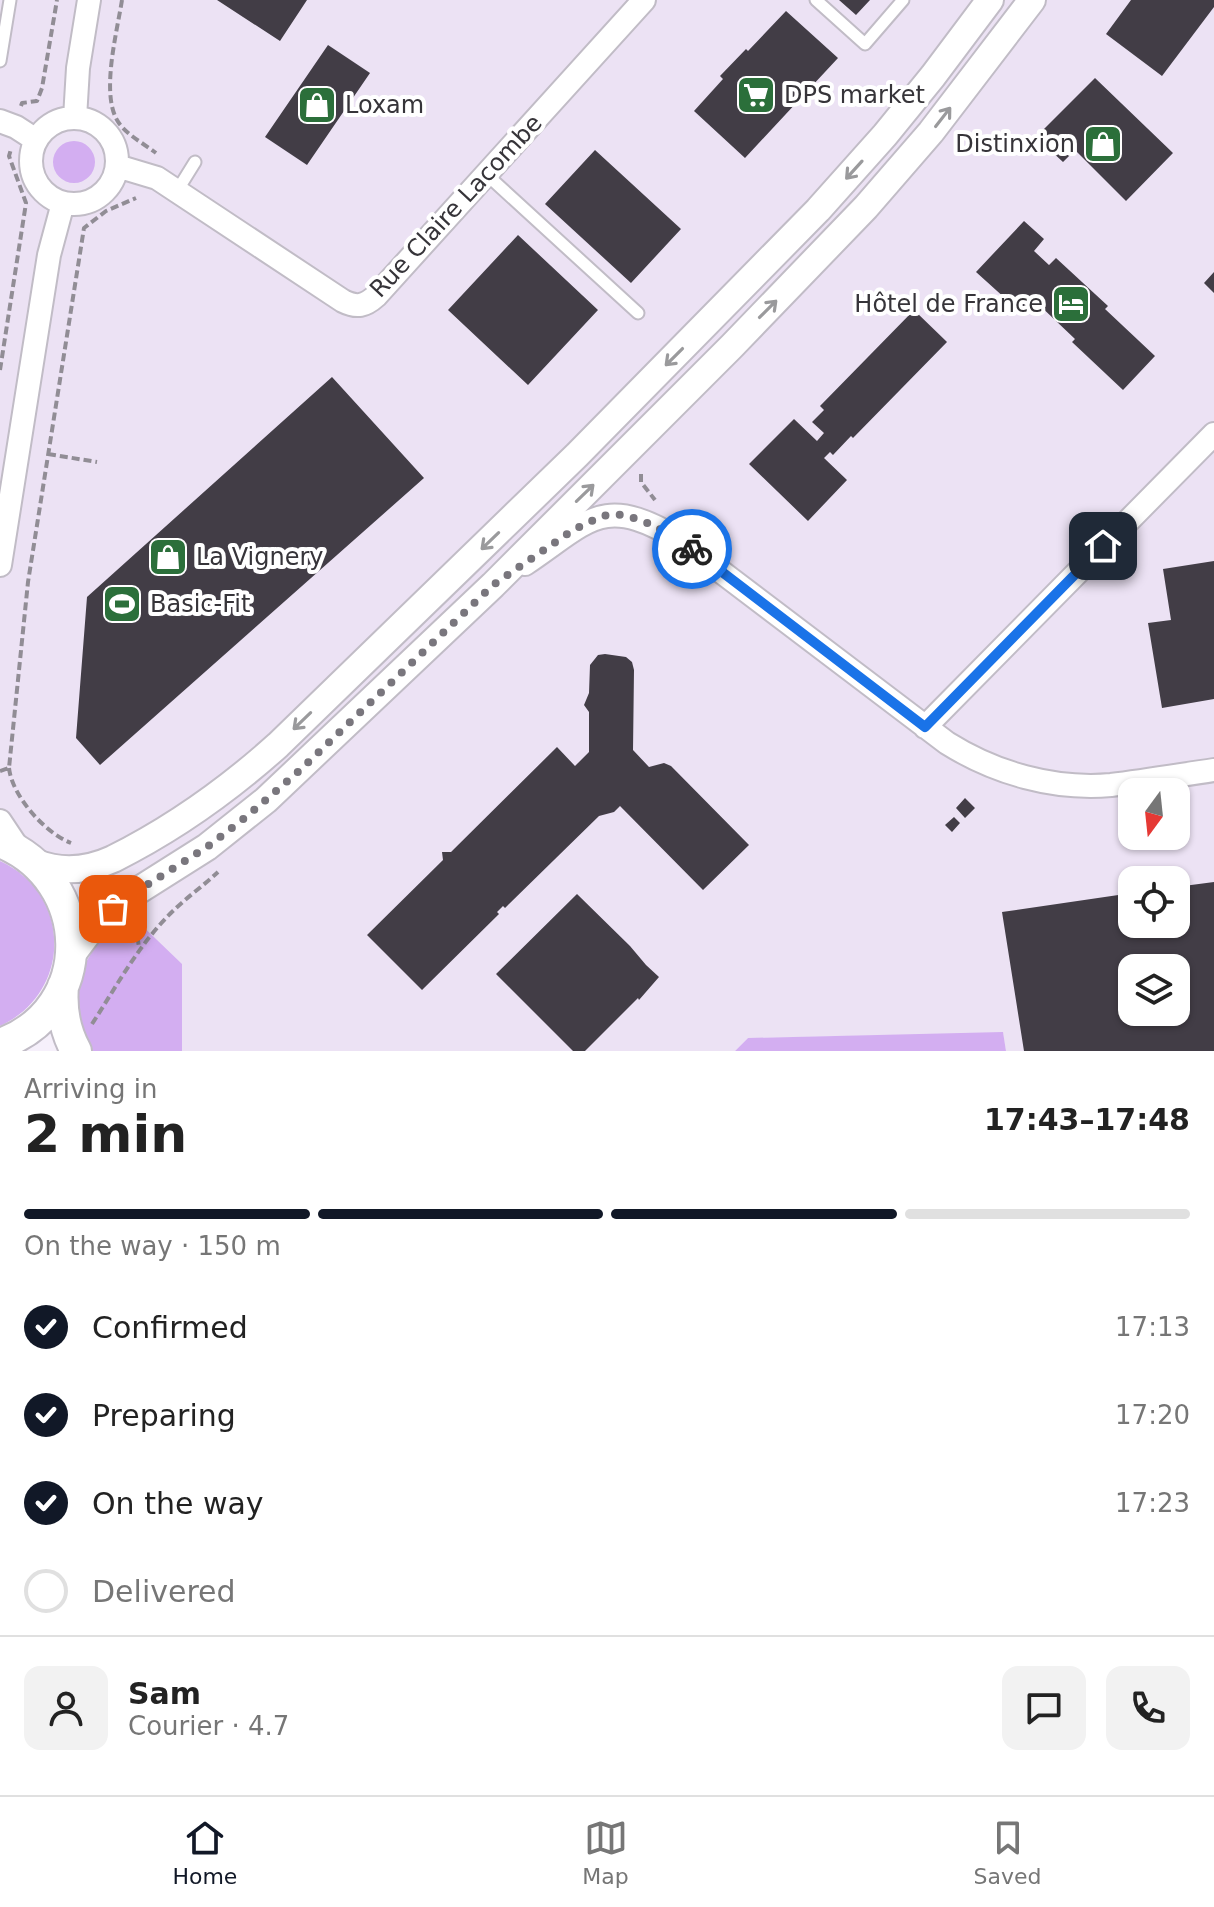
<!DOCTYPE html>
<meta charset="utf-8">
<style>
:root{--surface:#fff;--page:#f2f2f2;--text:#222;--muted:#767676;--line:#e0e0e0;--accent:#111827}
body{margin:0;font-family:"DejaVu Sans",sans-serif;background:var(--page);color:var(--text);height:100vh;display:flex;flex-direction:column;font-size:30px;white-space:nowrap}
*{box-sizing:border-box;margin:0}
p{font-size:26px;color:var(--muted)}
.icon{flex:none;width:44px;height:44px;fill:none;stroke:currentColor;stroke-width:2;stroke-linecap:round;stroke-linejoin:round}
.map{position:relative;height:1051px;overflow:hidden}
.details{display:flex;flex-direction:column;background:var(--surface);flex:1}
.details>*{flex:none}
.needle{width:52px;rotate:195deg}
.tools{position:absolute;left:1118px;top:778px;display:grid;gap:16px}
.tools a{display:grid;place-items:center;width:72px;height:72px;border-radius:16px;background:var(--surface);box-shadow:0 2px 6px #0004;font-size:40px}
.pin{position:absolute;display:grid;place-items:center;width:68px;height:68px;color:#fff;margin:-34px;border-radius:16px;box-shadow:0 4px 12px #0006}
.courier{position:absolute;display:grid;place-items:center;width:80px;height:80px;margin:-40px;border:6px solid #1a73e8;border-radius:50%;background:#fff;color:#222;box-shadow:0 2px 10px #0007}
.summary em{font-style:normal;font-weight:800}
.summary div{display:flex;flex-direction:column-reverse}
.summary{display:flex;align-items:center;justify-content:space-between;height:136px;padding:0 24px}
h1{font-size:52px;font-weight:800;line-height:60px}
.bar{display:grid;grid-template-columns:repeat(4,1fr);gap:12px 8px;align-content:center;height:96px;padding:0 24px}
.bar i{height:10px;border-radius:6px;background:var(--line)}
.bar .active{background:var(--accent)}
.bar p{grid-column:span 4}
.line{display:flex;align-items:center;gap:20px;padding:0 24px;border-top:2px solid var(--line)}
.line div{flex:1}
.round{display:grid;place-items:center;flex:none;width:84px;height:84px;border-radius:16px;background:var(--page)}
ol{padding:0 24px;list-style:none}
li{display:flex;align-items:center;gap:24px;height:88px}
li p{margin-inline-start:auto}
li .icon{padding:8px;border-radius:50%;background:var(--accent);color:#fff;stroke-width:4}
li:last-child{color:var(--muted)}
li i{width:44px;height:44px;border:4px solid var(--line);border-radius:50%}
.tab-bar{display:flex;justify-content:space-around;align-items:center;height:112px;border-top:2px solid var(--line);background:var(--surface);font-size:22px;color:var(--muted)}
.tab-bar a{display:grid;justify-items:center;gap:4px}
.tab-bar .active{color:var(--accent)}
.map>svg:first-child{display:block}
.built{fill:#ece2f4;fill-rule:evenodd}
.green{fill:#d3aef1}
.building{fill:#423d46;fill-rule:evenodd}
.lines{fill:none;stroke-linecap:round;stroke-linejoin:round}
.service-casing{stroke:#c1bcc6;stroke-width:15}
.minor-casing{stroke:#c1bcc6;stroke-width:26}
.tertiary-casing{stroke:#c1bcc6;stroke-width:30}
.secondary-casing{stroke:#c1bcc6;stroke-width:34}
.path{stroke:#918d95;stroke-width:4;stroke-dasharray:8 4;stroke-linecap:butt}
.service{stroke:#fff;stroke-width:11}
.minor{stroke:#fff;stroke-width:22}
.tertiary{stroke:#fff;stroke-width:26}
.secondary{stroke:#fff;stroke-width:30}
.oneway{stroke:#9a9a9c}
.done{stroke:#79767d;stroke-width:8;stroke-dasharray:0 14.4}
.route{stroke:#1a73e8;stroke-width:10}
.labels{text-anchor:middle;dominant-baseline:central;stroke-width:8;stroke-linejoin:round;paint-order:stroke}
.poi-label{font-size:24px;fill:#363439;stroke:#fff;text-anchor:start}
.street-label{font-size:24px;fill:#363439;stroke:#fff}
</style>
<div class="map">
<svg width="1214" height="1051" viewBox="0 0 1214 1051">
<rect width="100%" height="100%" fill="#f6f0fb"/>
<path class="built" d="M0,0H1214V1051H1006L1003,1033L748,1038L735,1051H182V965L119,904L101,865L88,868L0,842ZM1132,792H1176V836H1132ZM1132,880H1176V924H1132ZM1132,968H1176V1012H1132Z"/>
<path class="green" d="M53 162a21 21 0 1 1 42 0a21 21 0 1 1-42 0Z
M0,861C73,894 72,993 0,1026Z
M131,915L182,964V1051H89L74,1024V995L85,964L101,936Z
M1003,1032L1006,1051H735L748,1038Z"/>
<path class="building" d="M217,0H307L280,41Z
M839,0H870L856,15Z
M1131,0H1214V7L1162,76L1106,34Z
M786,11L838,58L745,158L694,111L723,79L720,76L746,49L748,51Z
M328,45L370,73L307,165L265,137Z
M1095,78L1173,153L1126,201L1075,150L1063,162L1036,137Z
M595,150L681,229L631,283L545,204Z
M1024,221L1044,239L1034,251L1049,265L1056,258L1108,306L1105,309L1155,356L1123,390L1072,342L1075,339L1035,301L1025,312L1020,307L1017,309L976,272Z
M518,235L598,310L528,385L448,310Z
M1214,272V293L1204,283Z
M914,310L947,342L853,438L851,436L833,455L830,452L824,458L847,480L808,521L749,464L794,419L817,441L824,433L812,422L824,410L820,406Z
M332,377L424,478L100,765L76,738L87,597Z
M1214,561V699L1162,708L1148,623L1171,620L1163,569Z
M605,654L626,657L632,662L634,670L633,750L649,767L664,763L671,766L749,845L703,890L620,806L614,812L599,816L505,908L503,906L497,912L499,914L422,990L367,935L443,860L442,852H451L557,747L575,766L589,752V712L584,705L589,693L590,665L598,655Z
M965,798L975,808L965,818L956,808Z
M954,817L960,823L952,832L945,825Z
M1214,882V1051H1024L1002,912L1132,893V924H1176V887ZM1132,968H1176V1012H1132Z
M577,894L630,946L646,965L659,977L639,1000L638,998L585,1051H573L496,974Z"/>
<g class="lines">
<defs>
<path id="service" d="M816,0L865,44L903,0
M0,61L10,0
M486,174L638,313
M177,191L195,162"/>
<path id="minor" d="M31 161a43 43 0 1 1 86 0a43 43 0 1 1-86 0Z
M75,118L78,68L89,0
M0,121L16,127L36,140
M117,166L157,178L343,301C357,308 365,306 376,296L644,0
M525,564C588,522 602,493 678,539L947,743C995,773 1053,790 1111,785C1145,781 1180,775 1214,770
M0,565L49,255L63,203
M925,727L1214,434
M0,821L20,851"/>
<path id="tertiary" d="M36,863C62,873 89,870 113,859C173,829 229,789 278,745L577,455L818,210L885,135L933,76L990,0
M71,956L89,932L113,909L139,890L207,847L266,800L493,585L732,346L866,207L931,132L1032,0"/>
<path id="secondary" d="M0,842C93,879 97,1010 0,1044
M63,986C61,1009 65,1031 76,1051"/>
</defs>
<use href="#service" class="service-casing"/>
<use href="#minor" class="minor-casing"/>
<use href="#tertiary" class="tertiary-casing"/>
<use href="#secondary" class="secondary-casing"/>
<path class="path" d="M122,0C117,32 101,92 117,120C125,134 143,143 156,153
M21,106L22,103L37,101L42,88L57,0
M0,370L26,203L9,156L11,149
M48,454L97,462
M641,474V482L655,500
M9,768C12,796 45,833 71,843
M0,771L9,768L28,582L84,228L106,211L136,198
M136,925L139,948
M92,1024C116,987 137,948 167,917C183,900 202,887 218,872"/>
<use href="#service" class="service"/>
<use href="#minor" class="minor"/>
<use href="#tertiary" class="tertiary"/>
<use href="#secondary" class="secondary"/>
</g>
<defs><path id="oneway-shaft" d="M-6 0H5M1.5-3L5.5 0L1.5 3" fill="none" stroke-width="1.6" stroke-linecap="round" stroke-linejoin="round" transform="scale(2)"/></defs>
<g class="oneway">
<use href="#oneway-shaft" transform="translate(943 117) rotate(-52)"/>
<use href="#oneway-shaft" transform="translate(854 170) rotate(132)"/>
<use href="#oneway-shaft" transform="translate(768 309) rotate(-45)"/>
<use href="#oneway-shaft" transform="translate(674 357) rotate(135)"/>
<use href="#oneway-shaft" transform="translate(585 493) rotate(-44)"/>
<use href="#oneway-shaft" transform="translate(490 541) rotate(136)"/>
<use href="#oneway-shaft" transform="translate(302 721) rotate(136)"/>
</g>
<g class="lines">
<path class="done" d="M113,909L139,890L207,847L246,817L299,771L493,585L573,530L602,516L615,514L628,516L653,525L692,549"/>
<path class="route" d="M692,549L925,727L1103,546"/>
</g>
<defs>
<symbol id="supermarket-square" viewBox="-11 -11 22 22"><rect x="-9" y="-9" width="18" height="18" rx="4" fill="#2b6f3a" stroke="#fff"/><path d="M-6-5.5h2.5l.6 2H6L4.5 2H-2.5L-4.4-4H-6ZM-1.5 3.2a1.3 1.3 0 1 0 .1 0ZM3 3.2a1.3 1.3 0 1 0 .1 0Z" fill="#fff"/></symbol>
<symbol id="shop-square" viewBox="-11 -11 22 22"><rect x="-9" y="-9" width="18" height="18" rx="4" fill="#2b6f3a" stroke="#fff"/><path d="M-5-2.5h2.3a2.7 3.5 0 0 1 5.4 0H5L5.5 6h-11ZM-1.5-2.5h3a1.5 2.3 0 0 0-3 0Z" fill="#fff"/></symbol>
<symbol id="hotel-square" viewBox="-11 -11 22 22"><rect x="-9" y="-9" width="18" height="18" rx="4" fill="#2b6f3a" stroke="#fff"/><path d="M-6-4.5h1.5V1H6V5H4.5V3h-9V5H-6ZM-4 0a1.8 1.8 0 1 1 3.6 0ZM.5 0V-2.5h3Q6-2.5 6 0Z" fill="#fff"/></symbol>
<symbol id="stadium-square" viewBox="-11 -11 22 22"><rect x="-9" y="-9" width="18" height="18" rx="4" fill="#2b6f3a" stroke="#fff"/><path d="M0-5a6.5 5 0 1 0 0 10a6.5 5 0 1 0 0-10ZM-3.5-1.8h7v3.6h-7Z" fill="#fff"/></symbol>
</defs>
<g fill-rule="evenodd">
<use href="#supermarket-square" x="734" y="73" width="44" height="44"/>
<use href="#shop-square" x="295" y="83" width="44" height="44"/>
<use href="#shop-square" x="1081" y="122" width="44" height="44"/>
<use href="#hotel-square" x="1049" y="282" width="44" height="44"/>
<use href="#shop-square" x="146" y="535" width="44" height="44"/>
<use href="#stadium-square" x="100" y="582" width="44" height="44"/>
</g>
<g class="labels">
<g class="poi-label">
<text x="784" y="95">DPS market</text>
<text x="345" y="105">Loxam</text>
<text x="1075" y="144" text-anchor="end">Distinxion</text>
<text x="1043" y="304" text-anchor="end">Hôtel de France</text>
<text x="196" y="557">La Vignery</text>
<text x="150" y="604">Basic-Fit</text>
</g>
<g class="street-label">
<text transform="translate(456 206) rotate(-47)">Rue Claire Lacombe</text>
</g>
</g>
</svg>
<div class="tools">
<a><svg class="needle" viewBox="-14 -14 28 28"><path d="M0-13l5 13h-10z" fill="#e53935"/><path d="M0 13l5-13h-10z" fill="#767676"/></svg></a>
<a><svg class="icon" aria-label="locate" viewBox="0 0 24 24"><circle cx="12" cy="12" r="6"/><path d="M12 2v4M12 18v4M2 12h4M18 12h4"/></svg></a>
<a><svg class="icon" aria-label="layers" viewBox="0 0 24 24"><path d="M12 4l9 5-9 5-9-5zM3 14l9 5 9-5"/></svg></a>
</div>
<div class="pin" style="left:113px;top:909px;background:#ea580c"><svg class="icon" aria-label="bag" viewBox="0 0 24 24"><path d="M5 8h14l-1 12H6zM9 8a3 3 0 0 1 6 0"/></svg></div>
<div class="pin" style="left:1103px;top:546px;background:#1f2937"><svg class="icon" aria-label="home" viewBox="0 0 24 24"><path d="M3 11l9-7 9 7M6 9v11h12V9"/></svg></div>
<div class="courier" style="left:692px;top:549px"><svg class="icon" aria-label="bike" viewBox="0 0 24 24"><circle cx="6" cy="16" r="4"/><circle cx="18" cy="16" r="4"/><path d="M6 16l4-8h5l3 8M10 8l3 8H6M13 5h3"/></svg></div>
</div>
<section class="details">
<div class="summary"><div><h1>2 min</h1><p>Arriving in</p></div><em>17:43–17:48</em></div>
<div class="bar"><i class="active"></i><i class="active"></i><i class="active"></i><i></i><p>On the way · 150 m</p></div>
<ol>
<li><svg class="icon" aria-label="check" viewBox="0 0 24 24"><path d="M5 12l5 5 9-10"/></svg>Confirmed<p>17:13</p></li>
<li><svg class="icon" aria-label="check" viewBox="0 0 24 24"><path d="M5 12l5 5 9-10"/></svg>Preparing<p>17:20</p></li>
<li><svg class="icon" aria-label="check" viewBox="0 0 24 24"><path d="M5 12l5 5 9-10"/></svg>On the way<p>17:23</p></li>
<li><i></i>Delivered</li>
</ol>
<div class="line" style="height:144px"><a class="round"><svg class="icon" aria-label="person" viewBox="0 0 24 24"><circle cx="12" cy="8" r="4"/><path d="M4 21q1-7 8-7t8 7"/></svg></a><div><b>Sam</b><p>Courier · 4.7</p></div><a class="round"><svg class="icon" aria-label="chat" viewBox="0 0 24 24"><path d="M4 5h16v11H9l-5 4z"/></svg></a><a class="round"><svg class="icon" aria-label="phone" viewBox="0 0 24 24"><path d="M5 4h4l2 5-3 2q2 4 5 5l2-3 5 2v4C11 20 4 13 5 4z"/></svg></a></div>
</section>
<nav class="tab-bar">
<a class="active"><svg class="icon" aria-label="home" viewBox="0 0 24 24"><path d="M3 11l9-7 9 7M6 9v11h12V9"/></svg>Home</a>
<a><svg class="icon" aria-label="map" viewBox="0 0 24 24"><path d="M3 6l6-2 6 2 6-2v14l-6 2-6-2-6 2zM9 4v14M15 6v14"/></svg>Map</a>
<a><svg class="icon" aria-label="saved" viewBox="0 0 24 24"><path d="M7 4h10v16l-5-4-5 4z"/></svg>Saved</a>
</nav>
